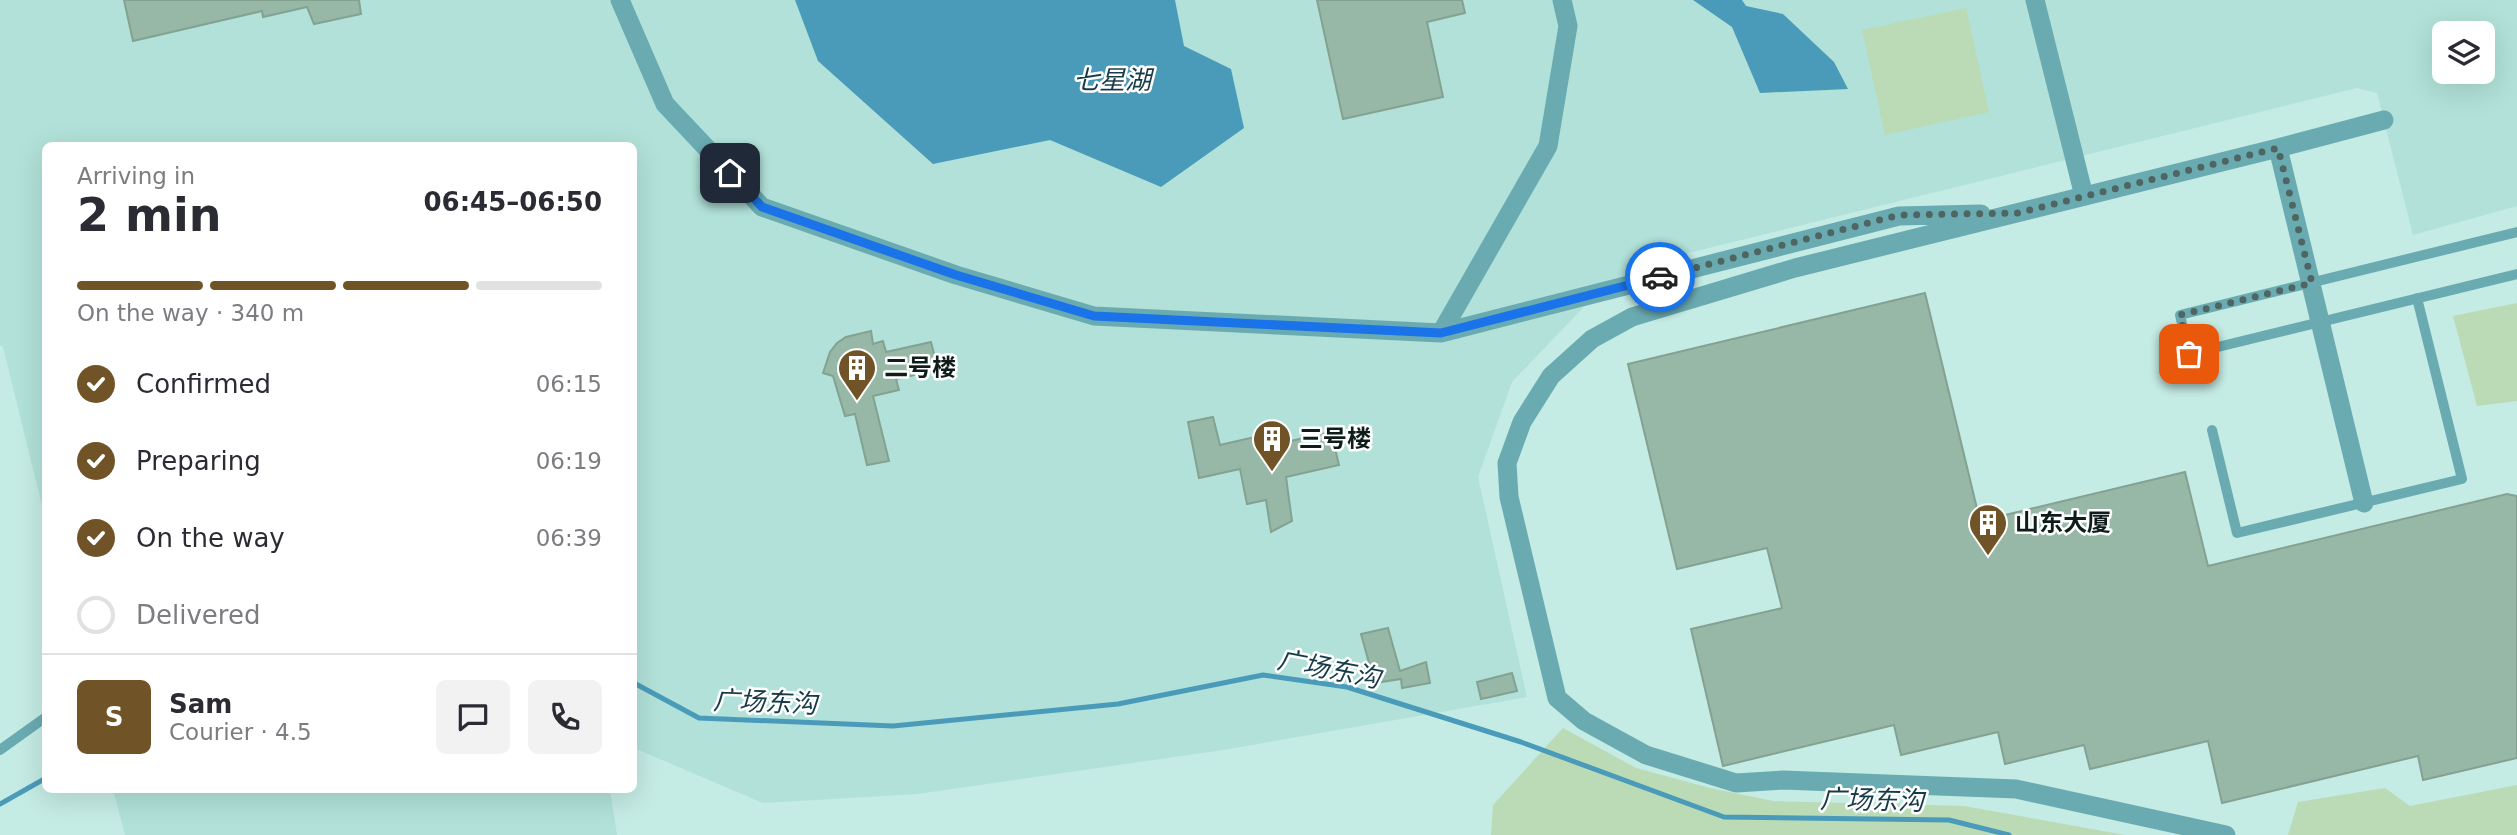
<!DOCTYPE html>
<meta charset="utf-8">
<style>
:root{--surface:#fff;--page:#f2f2f3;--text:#2b2b33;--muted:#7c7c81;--line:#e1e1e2;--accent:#705427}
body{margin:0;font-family:"DejaVu Sans","Noto Sans SC",sans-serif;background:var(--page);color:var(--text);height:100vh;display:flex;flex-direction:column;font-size:26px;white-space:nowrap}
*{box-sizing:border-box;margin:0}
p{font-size:23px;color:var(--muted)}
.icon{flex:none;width:38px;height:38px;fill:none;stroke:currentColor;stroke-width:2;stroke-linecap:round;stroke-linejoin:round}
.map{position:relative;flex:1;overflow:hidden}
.details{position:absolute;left:42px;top:142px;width:595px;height:651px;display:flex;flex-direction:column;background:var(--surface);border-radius:10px;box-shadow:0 7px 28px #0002}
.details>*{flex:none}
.fabs{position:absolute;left:2432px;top:21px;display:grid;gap:14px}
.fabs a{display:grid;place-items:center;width:63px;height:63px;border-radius:10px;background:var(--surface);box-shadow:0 7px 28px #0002;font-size:35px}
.pin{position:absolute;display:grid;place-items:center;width:60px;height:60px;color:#fff;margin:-30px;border-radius:14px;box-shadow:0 4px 10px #0006}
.courier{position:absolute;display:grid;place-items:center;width:70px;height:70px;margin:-35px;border:5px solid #1a73e8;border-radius:50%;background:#fff;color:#222;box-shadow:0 2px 9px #0007}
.overview em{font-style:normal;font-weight:700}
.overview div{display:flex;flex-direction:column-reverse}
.overview{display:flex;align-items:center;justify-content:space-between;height:119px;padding:0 35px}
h1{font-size:46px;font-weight:700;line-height:52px}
.bar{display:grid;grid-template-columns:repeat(4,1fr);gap:10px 7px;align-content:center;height:84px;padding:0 35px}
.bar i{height:9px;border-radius:5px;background:var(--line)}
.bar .selected{background:var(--accent)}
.bar p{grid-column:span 4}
.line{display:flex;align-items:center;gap:18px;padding:0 35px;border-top:2px solid var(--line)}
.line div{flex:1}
.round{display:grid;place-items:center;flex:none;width:74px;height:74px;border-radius:10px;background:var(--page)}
ol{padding:0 35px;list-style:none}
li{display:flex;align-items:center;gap:21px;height:77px}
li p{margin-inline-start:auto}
li .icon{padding:7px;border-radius:50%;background:var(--accent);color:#fff;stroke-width:4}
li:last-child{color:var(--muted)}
li i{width:38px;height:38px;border:4px solid var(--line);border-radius:50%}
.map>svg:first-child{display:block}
.built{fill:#b1e1d8;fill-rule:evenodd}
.green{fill:#bbdab6}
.water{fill:#4a9bb9}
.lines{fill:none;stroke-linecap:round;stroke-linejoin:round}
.stream{stroke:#4a9bb9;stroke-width:5}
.building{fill:#98b8a7;stroke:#83a291;stroke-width:2}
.lane{stroke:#6aabb2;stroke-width:10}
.street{stroke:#6aabb2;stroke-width:19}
.done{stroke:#4e6561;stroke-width:7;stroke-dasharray:0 12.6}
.route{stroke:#1a73e8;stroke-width:9}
.labels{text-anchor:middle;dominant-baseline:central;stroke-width:5;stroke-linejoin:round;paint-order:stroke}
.poi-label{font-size:24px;font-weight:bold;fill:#0e1d1a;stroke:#fff;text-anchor:start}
.water-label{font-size:26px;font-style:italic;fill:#163b48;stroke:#fff}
</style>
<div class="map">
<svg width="2517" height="835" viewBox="0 0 2517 835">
<rect width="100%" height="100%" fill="#c4ebe4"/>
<path class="built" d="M0,0H2517V206L2413,235L2377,93L2357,88L1660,260L1601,289L1512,382L1478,477L1527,697L1223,750L917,794L763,803L634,748V145H46L45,518L3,347L0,345ZM2445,33H2483V72H2445Z
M113,789H610L617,835H125Z"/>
<path class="green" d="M1966,8L1989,112L1885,135L1862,30Z
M2517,303V401L2477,406L2453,316Z
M1563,728L1636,768L1710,788L1773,801L1964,806L2125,835H1491L1493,805Z
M2517,785V835H2288L2298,802L2385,788L2410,806Z"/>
<path class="water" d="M795,0H1175L1184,46L1231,69L1244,128L1161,187L1050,140L933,164L818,61Z
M1693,0H1742L1746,6L1783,14L1834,62L1848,89L1760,93L1732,27Z"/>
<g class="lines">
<path class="stream" d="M634,683L699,718L893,726L1118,704L1263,675L1347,687L1521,742L1724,817L1949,820L2009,835
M0,804L46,778"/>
</g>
<path class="building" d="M124,0H359L361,14L314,24L307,7L263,17L262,11L133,41Z
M1317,0H1462L1465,13L1427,22L1443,97L1343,119Z
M1925,293L1980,521L2185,472L2208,566L2507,494L2517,496V758L2423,780L2418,756L2222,803L2208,741L2090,769L2084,745L2005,764L1998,732L1901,755L1894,725L1723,766L1691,629L1782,608L1767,548L1677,569L1628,364Z
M871,331L873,344L883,341L886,352L931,342L938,370L896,379L899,390L873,396L889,461L867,465L855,414L845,416L833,376L823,373L830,352L837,343L846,337Z
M1213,417L1220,445L1276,432L1277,444L1331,432L1339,465L1286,477L1292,521L1271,532L1266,500L1247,504L1240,469L1199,478L1188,422Z
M1388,628L1400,671L1426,662L1430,683L1402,688L1401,679L1368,684L1364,664L1369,663L1361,634Z
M1512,673L1517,691L1481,699L1477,682Z"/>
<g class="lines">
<path class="lane" d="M2517,232L2180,315L2189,354L2517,274
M2212,430L2237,533L2462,479L2417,298
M0,750L46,717"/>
<path class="street" d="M620,0L665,104L762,207L956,275L1094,316L1441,333L1899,216L1981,214
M2035,0L2084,196
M1441,333L1548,146L1568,26L1562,0
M2364,503L2278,148L2384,120
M2226,835L2016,789L1783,780L1736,783L1646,755L1584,721L1557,698L1509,497L1507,463L1522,422L1551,376L1592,339L1632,317L1795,268L2278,148"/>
</g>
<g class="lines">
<path class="done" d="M1660,277L1899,215L2018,213L2278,148L2312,283L2180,315L2189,354"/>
<path class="route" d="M730,173L762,207L956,275L1094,316L1441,333L1660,277"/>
</g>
<defs>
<symbol id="building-pin" viewBox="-11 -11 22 30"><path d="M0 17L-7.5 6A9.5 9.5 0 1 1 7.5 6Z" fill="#705427" stroke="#fff"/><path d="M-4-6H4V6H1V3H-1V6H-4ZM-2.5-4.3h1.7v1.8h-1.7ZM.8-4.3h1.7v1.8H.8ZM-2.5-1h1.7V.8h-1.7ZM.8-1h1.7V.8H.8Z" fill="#fff"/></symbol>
</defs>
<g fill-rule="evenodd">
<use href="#building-pin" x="835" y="346" width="44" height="60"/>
<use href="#building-pin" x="1250" y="417" width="44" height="60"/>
<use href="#building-pin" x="1966" y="501" width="44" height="60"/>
</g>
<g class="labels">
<g class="poi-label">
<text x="884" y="368">二号楼</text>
<text x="1299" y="439">三号楼</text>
<text x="2015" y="523">山东大厦</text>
</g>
<g class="water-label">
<text x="1112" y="80">七星湖</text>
<text transform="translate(1329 669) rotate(11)">广场东沟</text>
<text transform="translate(765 702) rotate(2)">广场东沟</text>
<text transform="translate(1872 800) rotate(1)">广场东沟</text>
</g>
</g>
</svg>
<div class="fabs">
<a><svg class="icon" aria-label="layers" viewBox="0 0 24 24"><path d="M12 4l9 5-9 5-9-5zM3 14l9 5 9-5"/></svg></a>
</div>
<div class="pin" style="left:2189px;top:354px;background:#ea580c"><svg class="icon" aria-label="bag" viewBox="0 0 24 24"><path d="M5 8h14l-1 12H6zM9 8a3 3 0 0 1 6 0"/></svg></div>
<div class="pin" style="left:730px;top:173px;background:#1f2937"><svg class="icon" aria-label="home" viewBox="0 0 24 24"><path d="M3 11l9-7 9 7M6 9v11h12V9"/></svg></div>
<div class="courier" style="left:1660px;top:277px"><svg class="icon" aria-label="car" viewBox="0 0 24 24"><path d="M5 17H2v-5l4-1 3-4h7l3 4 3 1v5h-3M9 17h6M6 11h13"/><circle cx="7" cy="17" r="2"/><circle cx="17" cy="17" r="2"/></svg></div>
<section class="details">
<div class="overview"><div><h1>2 min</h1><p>Arriving in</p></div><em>06:45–06:50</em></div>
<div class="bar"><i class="selected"></i><i class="selected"></i><i class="selected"></i><i></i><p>On the way · 340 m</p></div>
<ol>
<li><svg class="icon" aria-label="check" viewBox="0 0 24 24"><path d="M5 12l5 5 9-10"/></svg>Confirmed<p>06:15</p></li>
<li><svg class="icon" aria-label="check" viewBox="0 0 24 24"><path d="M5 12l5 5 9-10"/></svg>Preparing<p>06:19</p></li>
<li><svg class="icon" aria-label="check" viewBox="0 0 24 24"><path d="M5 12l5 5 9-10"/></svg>On the way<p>06:39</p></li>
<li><i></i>Delivered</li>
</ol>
<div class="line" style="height:126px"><b class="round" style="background:var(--accent);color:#fff">S</b><div><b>Sam</b><p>Courier · 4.5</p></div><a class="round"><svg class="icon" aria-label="chat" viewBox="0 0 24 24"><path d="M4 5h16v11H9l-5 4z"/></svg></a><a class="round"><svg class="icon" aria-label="phone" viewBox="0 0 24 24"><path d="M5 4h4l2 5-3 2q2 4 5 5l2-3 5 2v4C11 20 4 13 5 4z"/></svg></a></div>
</section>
</div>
